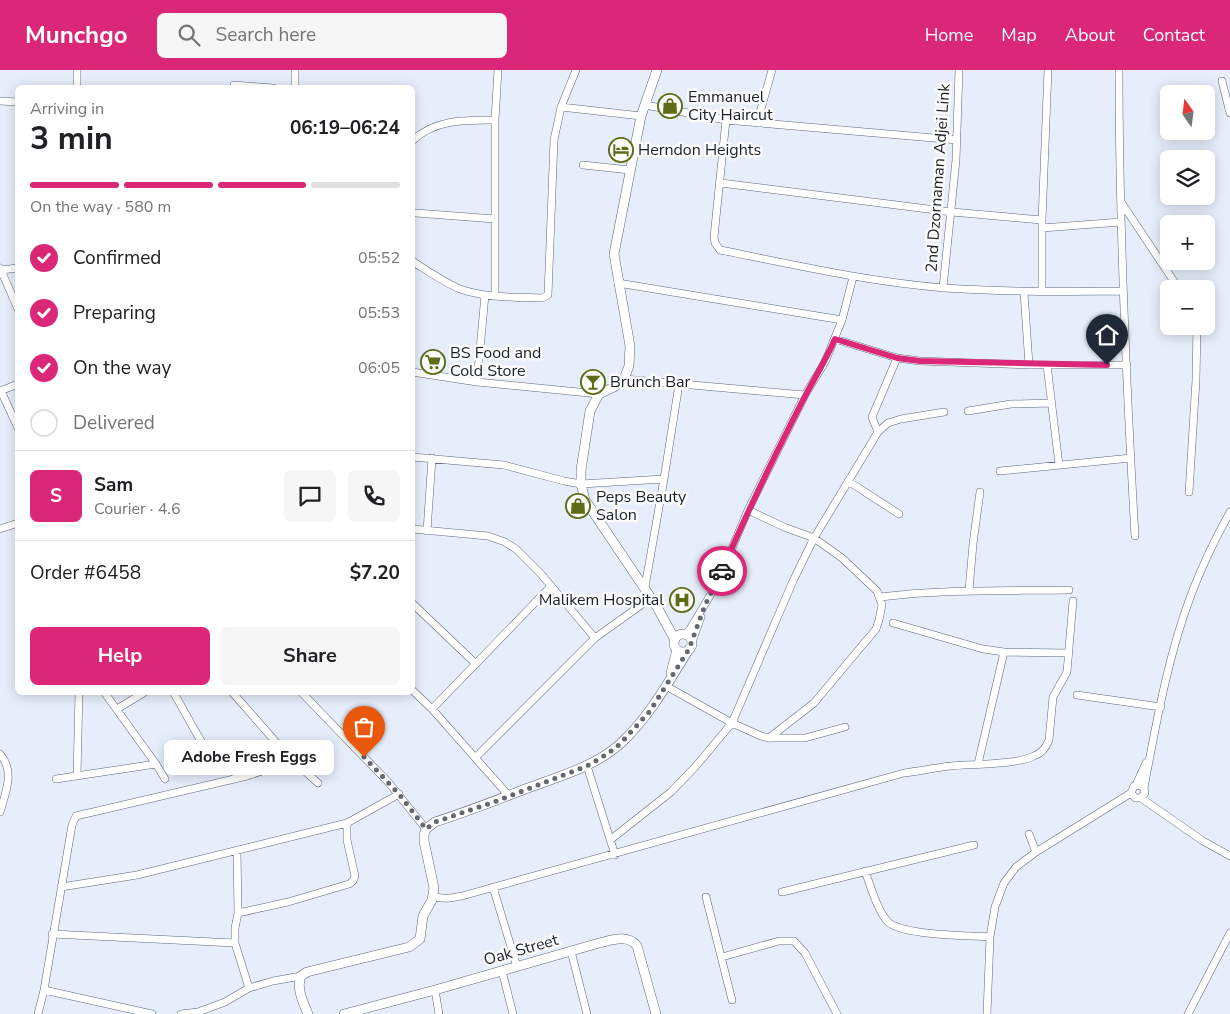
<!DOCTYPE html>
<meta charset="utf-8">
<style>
:root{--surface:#fff;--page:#f6f6f6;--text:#202124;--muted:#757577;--line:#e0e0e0;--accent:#db2777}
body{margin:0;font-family:"Nunito Sans",sans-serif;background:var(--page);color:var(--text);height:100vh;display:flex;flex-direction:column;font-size:19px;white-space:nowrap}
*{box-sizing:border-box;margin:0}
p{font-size:16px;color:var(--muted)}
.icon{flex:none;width:28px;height:28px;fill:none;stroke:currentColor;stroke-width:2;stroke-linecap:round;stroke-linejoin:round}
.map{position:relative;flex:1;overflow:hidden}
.panel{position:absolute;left:15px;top:15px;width:400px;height:610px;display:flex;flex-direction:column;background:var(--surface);border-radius:8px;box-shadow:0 2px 12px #0003}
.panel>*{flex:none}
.needle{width:32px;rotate:346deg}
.controls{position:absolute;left:1160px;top:15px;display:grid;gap:10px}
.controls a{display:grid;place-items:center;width:55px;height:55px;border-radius:8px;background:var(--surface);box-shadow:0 2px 12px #0003;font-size:25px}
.pin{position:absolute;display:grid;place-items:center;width:42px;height:42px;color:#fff;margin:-51px -21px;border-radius:50% 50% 50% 0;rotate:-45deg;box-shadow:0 0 5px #0007}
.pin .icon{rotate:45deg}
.courier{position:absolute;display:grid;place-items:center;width:50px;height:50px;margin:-25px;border:4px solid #db2777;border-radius:50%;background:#fff;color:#222;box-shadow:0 1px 6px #0007}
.bubble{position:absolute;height:35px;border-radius:8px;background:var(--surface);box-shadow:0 2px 12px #0003;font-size:16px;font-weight:700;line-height:35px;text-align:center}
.headline em{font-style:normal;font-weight:700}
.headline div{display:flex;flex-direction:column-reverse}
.headline{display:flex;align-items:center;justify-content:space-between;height:85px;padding:0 15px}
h1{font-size:32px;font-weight:700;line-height:38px}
.bar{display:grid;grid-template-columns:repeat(4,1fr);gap:8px 5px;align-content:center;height:60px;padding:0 15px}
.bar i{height:6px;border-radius:4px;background:var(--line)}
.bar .selected{background:var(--accent)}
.bar p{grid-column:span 4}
.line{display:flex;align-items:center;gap:12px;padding:0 15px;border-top:1px solid var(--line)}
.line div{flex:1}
.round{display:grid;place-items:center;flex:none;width:52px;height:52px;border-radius:8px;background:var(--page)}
ol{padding:0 15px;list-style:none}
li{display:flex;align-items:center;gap:15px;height:55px}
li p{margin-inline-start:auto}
li .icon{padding:5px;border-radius:50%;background:var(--accent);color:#fff;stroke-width:4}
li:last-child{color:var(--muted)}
li i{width:28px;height:28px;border:2px solid var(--line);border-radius:50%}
.cta{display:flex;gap:10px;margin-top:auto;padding:10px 15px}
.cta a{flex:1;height:58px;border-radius:8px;background:var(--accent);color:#fff;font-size:20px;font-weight:700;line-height:58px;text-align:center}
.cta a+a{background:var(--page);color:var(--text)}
header{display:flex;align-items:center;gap:30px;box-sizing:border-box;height:70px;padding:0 25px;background:var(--accent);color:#fff}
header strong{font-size:24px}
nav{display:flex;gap:28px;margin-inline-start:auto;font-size:18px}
.search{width:350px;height:45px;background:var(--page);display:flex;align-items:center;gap:12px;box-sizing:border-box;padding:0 18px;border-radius:8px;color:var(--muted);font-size:19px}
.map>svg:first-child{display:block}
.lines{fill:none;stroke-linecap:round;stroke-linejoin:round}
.minor-casing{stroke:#5b6779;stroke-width:8}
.tertiary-casing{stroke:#5b6779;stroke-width:10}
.minor{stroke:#fff;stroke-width:7}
.tertiary{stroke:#fff;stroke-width:9}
.done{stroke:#626871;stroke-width:5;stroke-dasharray:0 9}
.route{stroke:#db2777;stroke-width:6}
.labels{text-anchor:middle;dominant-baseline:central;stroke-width:5;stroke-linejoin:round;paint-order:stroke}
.poi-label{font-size:16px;fill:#1b2027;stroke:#fbfbfb;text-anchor:start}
.street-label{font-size:16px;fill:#1b2027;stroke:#fbfbfb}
</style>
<header>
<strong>Munchgo</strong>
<div class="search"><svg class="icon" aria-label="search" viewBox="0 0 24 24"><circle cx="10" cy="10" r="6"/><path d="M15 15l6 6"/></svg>Search here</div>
<nav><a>Home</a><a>Map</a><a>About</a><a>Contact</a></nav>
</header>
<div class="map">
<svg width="1230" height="944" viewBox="0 0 1230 944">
<rect width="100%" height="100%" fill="#e6eefb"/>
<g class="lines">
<defs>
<path id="minor" d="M77,0V18
M1119,0C1119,155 1126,310 1135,466
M1222,11L1230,43
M234,15L273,18
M295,18V0
M0,31L18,32
M645,35L726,50L957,70
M561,37L641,46
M726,50L714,167L715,173L720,180C795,195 869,212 945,218C1004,222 1063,222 1123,221
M757,53L772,0
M412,71C435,49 465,50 495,50
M583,95L630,100
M721,113L952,142L1042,150
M1121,132L1179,219
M416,143L495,149
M1042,158L1121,152
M412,191C428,201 443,212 460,219C485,228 515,227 542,228L548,225L554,70L561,37L576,0
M0,198L18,239
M1,200L18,198
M618,213L842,250
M943,218L956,90L959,0
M1024,222L1029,295
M1042,222V150L1048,0
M495,225V50L498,0
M835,269L897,288L920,291L1029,295H1127
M1047,295L1059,395
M412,302L477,312L599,324
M624,309L805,325
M477,312L485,225
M0,321L18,314
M1,321L18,358
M968,341L1011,334L1052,333
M878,362L872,347L897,288
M412,387L504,395L564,411L581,414L664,409
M1000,401L1131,388
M848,411L899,444
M1189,422L1196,310L1197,256
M748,440L784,457L814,468L842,488L877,521L882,535L879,550L876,559L814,633L769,668
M0,459L18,453
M412,459L488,466L505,472L516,479L541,504L595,568
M427,461L432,388
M645,517L664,409L679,314
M969,520L973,474L980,422
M880,527C943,519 1006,521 1069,520
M412,533L476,594
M893,553L983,579L1004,582L1068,583
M685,565L690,559L717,514L748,440L805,325L825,292L842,250L853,207
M691,575L701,547
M666,616L732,653L761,666L769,668H805L845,657
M412,620L432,639L509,726
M104,622L156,694L165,709
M173,622C185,640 206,687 222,697C229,702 236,703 244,705
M232,622L289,687L318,713
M301,622L389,713L426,759
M1077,625L1161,637
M117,639L145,622
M432,639L551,516
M0,684C15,701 6,722 0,742
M476,687L595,568L651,528
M978,694L1004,582
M587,696L615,785
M77,706L79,622
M56,709L156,694
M1136,715L1146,693
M1144,718C1156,654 1168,586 1191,525C1202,496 1215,469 1230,442
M1141,728L1145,723L1144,718L1139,715L1134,716L1131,723L1135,728H1141L1203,771L1230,786
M1029,764L1036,782
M610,770L671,722L696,696L732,653L793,511L814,468L878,362L888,353L901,349L944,342
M237,780L238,843L235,858V873L249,918
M865,801C871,817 876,837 887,851C901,866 969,865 990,867
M61,817L137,805L347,753L399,724
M493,817L517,897
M782,822L974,775
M433,826C443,830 452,828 462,826L904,703C919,701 935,698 950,696C972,694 1015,695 1034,686C1042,683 1046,678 1049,670L1053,627L1067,602L1073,531
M706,827L732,930
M238,843L288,832L349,814L353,811L355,806L347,770V753
M52,864L235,873
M571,881L587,944
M722,887L779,871H794L805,883L837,944
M502,901L513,944
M44,920L152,944
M435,920L439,944
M38,944L44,920L72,755L76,746L247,706L277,696L289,687
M181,944L198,942L225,932L249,918L273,911L301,906
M987,944L990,867L995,837L1004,813L1016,797L1036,782L1131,723
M1188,944L1230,863"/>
<path id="tertiary" d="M657,0L641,46L614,184L630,276L629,296L624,309L614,317L599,324L590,341L581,400V414L585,430L657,537L675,570
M674 573a9 9 0 1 1 18 0a9 9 0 1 1-18 0Z
M671,603L677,580
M308,944C303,932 296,918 301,906L307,902L409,877L420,869L423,846L432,830L434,818L424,771V765L426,759L435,752C467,742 497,730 528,718C560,706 594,697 620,674C649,647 668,613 689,579
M344,944L435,920L599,873C612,870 628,864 637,876L656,944"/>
</defs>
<use href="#minor" class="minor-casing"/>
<use href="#tertiary" class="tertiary-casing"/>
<use href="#minor" class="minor"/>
<use href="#tertiary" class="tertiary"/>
</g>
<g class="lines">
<path class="done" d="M364,687L399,724L426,759L435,752L494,732L587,696L607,684L620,674L650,641L689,579L705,535L722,501"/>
<path class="route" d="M722,501C746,444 773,389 801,334C812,312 825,292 835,269L897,288L920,291L1107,295"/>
</g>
<defs>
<symbol id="shop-ring" viewBox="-11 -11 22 22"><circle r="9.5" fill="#fbfbfb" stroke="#5e6c16" stroke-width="1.5"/><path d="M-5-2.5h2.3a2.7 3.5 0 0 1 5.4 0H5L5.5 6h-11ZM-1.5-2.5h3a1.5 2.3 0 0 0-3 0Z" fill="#5e6c16"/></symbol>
<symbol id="hotel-ring" viewBox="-11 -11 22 22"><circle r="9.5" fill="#fbfbfb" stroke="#5e6c16" stroke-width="1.5"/><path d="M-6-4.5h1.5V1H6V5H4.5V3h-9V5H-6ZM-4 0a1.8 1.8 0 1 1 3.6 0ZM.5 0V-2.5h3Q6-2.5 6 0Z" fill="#5e6c16"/></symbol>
<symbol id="supermarket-ring" viewBox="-11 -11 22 22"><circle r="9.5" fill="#fbfbfb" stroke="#5e6c16" stroke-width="1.5"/><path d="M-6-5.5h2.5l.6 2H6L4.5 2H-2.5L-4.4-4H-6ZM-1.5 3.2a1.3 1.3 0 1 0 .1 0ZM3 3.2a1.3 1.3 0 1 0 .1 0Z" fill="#5e6c16"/></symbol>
<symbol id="bar-ring" viewBox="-11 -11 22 22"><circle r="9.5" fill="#fbfbfb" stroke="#5e6c16" stroke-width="1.5"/><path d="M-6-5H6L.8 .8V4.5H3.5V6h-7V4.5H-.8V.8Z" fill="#5e6c16"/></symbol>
<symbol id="hospital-ring" viewBox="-11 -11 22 22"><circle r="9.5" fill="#fbfbfb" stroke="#5e6c16" stroke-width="1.5"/><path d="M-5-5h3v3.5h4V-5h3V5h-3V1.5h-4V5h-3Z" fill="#5e6c16"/></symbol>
</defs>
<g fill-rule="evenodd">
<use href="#shop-ring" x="656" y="22" width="28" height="28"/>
<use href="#hotel-ring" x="607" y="66" width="28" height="28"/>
<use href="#supermarket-ring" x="419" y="278" width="28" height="28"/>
<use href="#bar-ring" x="579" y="298" width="28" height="28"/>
<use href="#shop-ring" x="564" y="422" width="28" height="28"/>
<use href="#hospital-ring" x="668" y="516" width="28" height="28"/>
</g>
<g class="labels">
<g class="poi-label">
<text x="688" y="27">Emmanuel<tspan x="688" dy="18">City Haircut</tspan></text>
<text x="638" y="80">Herndon Heights</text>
<text x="450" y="283">BS Food and<tspan x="450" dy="18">Cold Store</tspan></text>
<text x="610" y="312">Brunch Bar</text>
<text x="596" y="427">Peps Beauty<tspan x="596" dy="18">Salon</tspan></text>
<text x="664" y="530" text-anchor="end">Malikem Hospital</text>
</g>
<g class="street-label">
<text transform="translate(938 108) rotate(-86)">2nd Dzornaman Adjei Link</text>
<text transform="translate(521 880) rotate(-16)">Oak Street</text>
</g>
</g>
</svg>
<div class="controls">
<a><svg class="needle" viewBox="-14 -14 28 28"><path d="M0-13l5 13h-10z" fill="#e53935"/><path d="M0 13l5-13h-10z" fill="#757577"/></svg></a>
<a><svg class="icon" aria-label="layers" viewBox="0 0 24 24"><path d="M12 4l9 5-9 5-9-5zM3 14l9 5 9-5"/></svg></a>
<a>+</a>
<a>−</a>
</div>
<div class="pin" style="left:364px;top:687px;background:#ea580c"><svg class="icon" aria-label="bag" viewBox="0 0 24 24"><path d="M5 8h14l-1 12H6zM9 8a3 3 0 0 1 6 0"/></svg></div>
<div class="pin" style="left:1107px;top:295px;background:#1f2937"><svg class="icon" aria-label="home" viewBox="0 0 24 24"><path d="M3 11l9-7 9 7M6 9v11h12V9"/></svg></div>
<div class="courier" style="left:722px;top:501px"><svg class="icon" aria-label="car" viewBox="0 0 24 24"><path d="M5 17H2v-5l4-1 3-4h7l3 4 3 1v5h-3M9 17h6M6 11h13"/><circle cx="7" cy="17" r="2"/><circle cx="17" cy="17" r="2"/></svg></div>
<div class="bubble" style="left:164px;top:670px;width:170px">Adobe Fresh Eggs</div>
<section class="panel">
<div class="headline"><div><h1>3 min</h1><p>Arriving in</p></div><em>06:19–06:24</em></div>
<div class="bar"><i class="selected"></i><i class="selected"></i><i class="selected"></i><i></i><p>On the way · 580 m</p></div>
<ol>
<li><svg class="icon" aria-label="check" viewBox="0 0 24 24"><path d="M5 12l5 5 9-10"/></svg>Confirmed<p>05:52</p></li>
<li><svg class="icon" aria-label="check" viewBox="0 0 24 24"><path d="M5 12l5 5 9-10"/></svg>Preparing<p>05:53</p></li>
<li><svg class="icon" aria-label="check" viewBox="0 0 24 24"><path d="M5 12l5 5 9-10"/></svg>On the way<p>06:05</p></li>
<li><i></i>Delivered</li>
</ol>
<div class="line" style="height:90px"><b class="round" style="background:var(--accent);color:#fff">S</b><div><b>Sam</b><p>Courier · 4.6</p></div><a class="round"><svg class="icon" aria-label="chat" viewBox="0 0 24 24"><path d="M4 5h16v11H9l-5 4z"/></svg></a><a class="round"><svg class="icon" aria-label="phone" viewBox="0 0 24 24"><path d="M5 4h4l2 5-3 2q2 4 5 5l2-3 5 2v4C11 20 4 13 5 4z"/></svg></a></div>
<div class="line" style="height:65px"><div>Order #6458</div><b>$7.20</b></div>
<div class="cta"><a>Help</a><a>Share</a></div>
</section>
</div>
